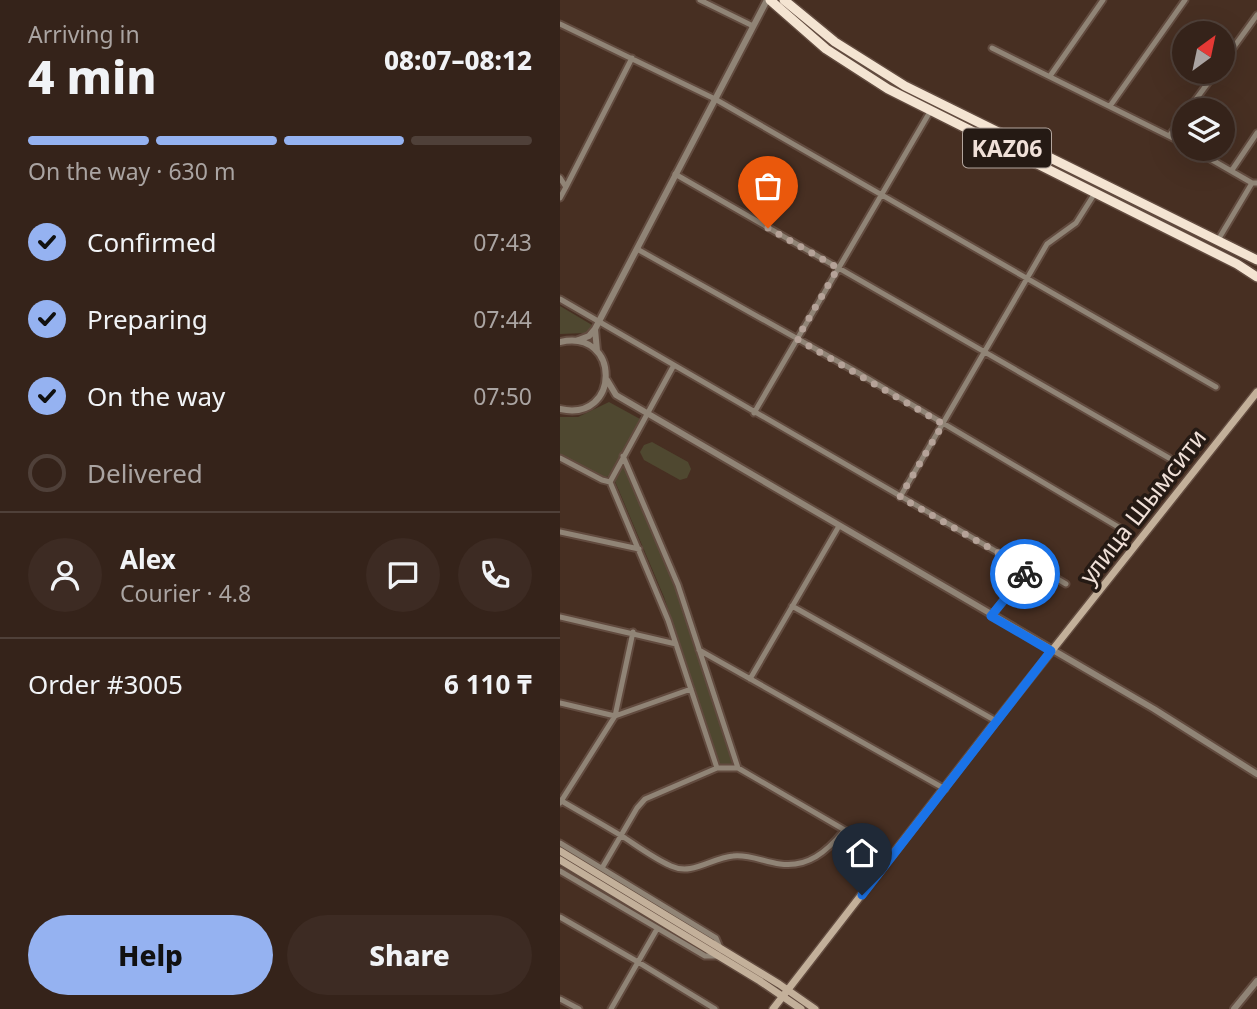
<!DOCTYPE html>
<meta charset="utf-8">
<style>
:root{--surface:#35231a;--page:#3d2b23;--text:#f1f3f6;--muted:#aaa4a2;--line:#4f4039;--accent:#95b2f1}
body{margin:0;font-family:"Noto Sans",sans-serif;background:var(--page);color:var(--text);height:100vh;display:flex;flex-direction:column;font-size:26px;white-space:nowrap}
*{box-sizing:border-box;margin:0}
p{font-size:23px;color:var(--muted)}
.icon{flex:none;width:38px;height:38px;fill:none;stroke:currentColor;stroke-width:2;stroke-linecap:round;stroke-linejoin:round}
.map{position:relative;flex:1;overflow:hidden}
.details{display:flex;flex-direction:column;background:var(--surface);width:560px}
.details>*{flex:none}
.needle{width:46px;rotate:33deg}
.tools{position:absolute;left:612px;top:21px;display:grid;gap:14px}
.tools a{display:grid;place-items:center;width:63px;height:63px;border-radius:50%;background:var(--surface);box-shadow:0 7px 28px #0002,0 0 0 2px var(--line);font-size:35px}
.pin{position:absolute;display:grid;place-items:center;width:60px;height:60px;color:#fff;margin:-72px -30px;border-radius:50% 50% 50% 0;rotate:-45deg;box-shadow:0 0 7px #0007}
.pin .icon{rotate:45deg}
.courier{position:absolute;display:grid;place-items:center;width:70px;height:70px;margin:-35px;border:5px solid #1a73e8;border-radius:50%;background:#fff;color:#222;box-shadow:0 2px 9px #0007}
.head em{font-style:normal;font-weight:800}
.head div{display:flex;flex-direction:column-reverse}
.head{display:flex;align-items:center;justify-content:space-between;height:119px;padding:0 28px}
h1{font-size:46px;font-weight:800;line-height:52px}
.bar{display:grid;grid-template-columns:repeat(4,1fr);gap:10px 7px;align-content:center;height:84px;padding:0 28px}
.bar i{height:9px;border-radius:5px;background:var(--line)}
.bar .active{background:var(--accent)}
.bar p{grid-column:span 4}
.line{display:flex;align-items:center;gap:18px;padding:0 28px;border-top:2px solid var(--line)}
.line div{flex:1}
.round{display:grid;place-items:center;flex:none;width:74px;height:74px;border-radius:37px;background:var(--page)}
ol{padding:0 28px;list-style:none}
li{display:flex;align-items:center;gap:21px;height:77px}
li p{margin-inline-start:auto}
li .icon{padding:7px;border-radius:50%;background:var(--accent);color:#111;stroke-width:4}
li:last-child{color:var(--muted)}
li i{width:38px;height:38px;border:4px solid var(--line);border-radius:50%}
.button{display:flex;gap:14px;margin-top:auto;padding:14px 28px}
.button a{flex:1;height:80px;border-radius:42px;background:var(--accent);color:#111;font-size:28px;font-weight:800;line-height:80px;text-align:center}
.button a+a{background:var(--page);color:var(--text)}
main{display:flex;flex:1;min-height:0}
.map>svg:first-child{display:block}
.green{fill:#4f4830}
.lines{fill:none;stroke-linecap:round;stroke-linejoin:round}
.minor-casing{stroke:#624b3f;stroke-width:9}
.tertiary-casing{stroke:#624b3f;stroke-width:10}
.secondary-casing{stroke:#624b3f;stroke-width:10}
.trunk-casing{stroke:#624b3f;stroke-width:12}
.minor{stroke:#908476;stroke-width:5}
.tertiary{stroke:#908476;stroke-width:6}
.secondary{stroke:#c3b09a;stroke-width:7}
.trunk{stroke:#f4e4d2;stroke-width:9}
.done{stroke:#b5a298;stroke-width:7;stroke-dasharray:0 12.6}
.route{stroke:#1a73e8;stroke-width:9}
.labels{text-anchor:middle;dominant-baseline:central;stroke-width:7;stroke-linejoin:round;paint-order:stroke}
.shield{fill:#251a14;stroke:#b3a59d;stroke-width:2}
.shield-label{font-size:23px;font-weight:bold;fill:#f0e0d8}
.street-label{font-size:24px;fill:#f0e0d8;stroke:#251a14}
</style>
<main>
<section class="details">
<div class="head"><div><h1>4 min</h1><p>Arriving in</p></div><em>08:07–08:12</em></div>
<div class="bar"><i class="active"></i><i class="active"></i><i class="active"></i><i></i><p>On the way · 630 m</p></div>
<ol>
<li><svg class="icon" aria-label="check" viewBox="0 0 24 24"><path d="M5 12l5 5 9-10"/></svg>Confirmed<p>07:43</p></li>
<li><svg class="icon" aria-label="check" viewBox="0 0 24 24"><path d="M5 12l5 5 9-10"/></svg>Preparing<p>07:44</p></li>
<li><svg class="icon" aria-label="check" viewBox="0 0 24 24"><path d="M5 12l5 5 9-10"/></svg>On the way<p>07:50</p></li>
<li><i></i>Delivered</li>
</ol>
<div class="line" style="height:126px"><a class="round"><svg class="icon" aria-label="person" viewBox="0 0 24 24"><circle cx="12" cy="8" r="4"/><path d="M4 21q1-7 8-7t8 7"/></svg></a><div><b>Alex</b><p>Courier · 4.8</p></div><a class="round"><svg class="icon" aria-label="chat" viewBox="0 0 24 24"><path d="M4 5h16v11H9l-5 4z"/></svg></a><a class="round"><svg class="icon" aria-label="phone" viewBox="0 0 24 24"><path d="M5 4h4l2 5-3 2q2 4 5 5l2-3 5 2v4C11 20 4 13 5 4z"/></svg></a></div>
<div class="line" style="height:91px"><div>Order #3005</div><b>6 110 ₸</b></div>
<div class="button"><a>Help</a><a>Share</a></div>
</section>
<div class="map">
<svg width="697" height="1009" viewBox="0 0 697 1009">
<rect width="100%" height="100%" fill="#472f22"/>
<path class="green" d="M0,306L32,325L27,333L0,334Z
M49,402L80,419V422L49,476L43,478L0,455V417H18Z
M92,442L128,462L131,469L127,478L120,480L84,460L80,452L84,445Z
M63,463L118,595L173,766L159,765L104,597L54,479Z"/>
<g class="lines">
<defs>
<path id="minor" d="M140,0L193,26
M0,24L155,99L656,387
M432,48L625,144
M663,62L697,15
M490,76L543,0
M550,106L625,0
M628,110L656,72
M609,136L625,115
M633,149L692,183H697
M672,170L697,133
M115,174L609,458
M0,178L6,187L0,198
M6,187L72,58
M658,240L692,183
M77,249L295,371L560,528
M0,299L463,567L466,573L431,616
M114,365L50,482L108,620L157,768
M194,413L371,110
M63,456L118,585L178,768
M0,458L42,480L50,482
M340,497L487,244L516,223L535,193
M0,532L79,549
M466,573L489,574L506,584
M232,606L436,721
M0,617L116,644
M139,650L385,789
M190,679L279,526
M0,703L55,716L131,689
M0,800C22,813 44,825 65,838C80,848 95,859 111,866C132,876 151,858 173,856C189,854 204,862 220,864C248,868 267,851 283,832
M0,803L55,716L73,632
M0,843L156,938L161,950
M42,868L77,808L85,799L157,768H178L331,857
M0,871L145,956H158
M0,917L78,962L155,1009
M0,999L19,1009
M51,1009L97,929"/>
<path id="tertiary" d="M35,329L37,351
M16,341L29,336L35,329L207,0
M0,342C61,328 61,423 0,409
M47,380L56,395L594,709L697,774
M674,1009L697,981"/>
<path id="secondary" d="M0,851L219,984L255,1009
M0,860L200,981L241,1009
M213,1009L436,721L697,392"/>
<path id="trunk" d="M210,0L266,49L328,89L677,264L697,277
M224,0L275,42L345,86L697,260"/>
</defs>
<use href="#minor" class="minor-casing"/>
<use href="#tertiary" class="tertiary-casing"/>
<use href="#secondary" class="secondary-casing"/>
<use href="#trunk" class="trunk-casing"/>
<use href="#minor" class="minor"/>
<use href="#tertiary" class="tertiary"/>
<use href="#secondary" class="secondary"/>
<use href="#trunk" class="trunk"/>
</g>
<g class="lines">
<path class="done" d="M208,228L278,268L237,339L383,424L340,497L463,567L466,573L465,574"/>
<path class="route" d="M302,895L491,651L431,616L465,574"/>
</g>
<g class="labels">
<rect class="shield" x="403" y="128.5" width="88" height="39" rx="5"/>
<g class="shield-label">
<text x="447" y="148">KАZ06</text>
</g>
<g class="street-label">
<text transform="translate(582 506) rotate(-52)">улица Шымсити</text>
</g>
</g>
</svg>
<div class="tools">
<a><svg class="needle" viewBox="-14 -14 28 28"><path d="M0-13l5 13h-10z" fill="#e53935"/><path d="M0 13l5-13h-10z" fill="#aaa4a2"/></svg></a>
<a><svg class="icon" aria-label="layers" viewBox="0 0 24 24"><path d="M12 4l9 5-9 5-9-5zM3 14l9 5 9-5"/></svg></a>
</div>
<div class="pin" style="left:208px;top:228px;background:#ea580c"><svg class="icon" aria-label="bag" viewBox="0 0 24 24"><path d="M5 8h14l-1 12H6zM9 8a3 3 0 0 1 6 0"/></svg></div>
<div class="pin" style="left:302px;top:895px;background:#1f2937"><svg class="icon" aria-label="home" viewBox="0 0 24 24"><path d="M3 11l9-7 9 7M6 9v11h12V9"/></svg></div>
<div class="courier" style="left:465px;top:574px"><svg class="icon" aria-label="bike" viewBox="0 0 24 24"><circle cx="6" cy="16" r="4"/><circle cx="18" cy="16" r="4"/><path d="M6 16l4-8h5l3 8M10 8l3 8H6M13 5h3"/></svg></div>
</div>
</main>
